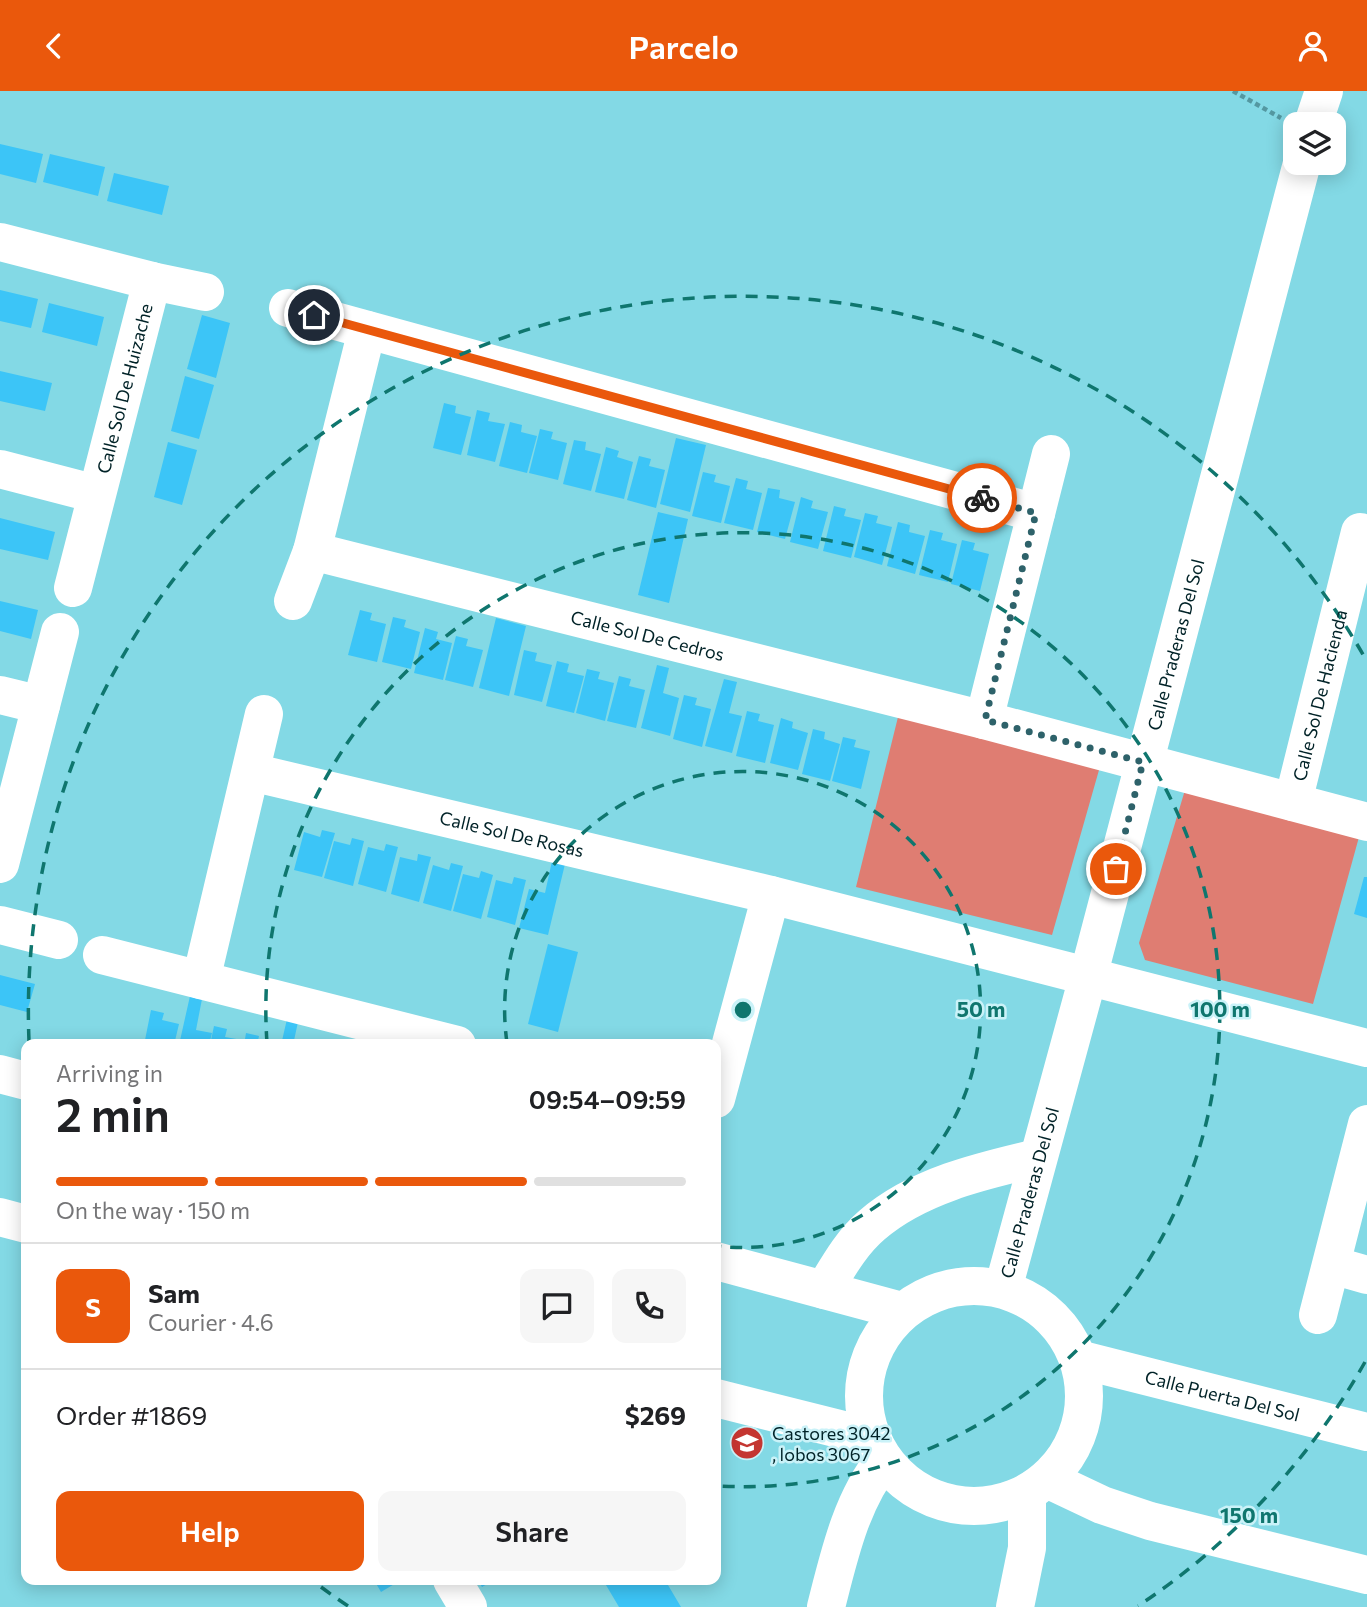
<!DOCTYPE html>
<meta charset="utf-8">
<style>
:root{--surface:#fff;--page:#f6f6f6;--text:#202124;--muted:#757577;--line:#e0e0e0;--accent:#ea580c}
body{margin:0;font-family:Commissioner,sans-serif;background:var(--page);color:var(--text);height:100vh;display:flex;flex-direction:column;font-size:26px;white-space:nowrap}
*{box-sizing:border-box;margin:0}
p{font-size:23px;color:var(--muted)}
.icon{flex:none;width:38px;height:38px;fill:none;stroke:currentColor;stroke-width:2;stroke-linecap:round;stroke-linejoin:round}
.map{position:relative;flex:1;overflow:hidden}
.side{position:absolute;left:21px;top:948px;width:700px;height:546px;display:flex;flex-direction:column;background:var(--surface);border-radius:14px;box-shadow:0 4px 18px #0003}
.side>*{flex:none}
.fabs{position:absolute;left:1283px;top:21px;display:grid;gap:14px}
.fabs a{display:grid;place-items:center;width:63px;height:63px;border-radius:14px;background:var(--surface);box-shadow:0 4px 18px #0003;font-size:35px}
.pin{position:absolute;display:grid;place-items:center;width:60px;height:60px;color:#fff;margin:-30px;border:4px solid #fff;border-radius:50%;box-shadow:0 2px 7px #0007}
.courier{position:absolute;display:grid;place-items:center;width:70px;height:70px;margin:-35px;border:5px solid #ea580c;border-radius:50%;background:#fff;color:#222;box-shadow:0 2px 9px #0007}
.head em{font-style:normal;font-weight:600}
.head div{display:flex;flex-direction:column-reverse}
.head{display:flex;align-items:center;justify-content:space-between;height:119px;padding:0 35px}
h1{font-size:46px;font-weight:600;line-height:52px}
.bar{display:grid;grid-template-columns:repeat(4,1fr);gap:10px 7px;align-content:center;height:84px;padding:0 35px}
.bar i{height:9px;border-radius:5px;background:var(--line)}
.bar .on{background:var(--accent)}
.bar p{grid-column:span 4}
.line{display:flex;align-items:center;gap:18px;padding:0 35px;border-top:2px solid var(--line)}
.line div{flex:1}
.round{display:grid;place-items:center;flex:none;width:74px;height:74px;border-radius:14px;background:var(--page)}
.primary-button{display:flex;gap:14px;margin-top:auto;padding:14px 35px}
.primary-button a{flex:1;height:80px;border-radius:14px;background:var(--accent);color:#fff;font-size:28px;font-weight:600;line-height:80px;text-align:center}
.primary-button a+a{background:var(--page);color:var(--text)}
header{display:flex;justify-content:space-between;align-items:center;height:91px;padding:0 35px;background:var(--accent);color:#fff;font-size:32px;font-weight:600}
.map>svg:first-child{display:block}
.green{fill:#df7d72}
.building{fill:#3cc5f7}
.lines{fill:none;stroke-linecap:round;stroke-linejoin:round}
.path{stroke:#5498a1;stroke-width:4.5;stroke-dasharray:5 3.5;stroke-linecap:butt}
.minor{stroke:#fff;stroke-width:38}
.done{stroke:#2e626a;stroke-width:7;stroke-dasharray:0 12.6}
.route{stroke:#ea580c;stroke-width:9}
.ring{fill:none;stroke:#0f766e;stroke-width:3.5;stroke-dasharray:12 9}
.labels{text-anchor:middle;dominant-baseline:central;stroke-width:5;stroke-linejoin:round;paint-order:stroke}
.street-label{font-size:18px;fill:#002227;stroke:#caf2f8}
.poi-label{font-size:18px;fill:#002227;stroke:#caf2f8;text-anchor:start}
.centre{fill:#0f766e;stroke:#caf2f8;stroke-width:3.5}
.ring-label{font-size:21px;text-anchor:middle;font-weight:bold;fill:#0f766e;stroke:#caf2f8;stroke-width:5;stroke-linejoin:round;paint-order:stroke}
</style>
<header><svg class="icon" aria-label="back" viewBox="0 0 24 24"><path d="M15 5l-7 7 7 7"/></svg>Parcelo<svg class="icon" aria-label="person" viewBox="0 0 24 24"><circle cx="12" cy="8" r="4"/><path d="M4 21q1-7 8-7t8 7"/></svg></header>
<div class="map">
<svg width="1367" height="1516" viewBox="0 0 1367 1516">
<rect width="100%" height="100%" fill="#83d9e5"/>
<path class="green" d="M898,626L1101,672L1052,844L856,796Z
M1185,699L1359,746L1313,913L1145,869L1139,852Z"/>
<path class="building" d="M0,53L43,63L36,92L0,83Z
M50,63L105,76L98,105L43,91Z
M114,82L169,95L162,124L107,110Z
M0,199L38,208L31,237L0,230Z
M49,212L104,226L97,255L42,241Z
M202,224L230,232L216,287L187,278Z
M0,280L52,292L45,320L0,310Z
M185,285L214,294L199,348L171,340Z
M444,312L456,315L455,322L471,326L461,364L433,357Z
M477,319L490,322L488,330L505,333L495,371L467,364Z
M510,331L522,334L521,341L537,345L527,382L499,375Z
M540,338L553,341L551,348L567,352L558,389L529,382Z
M676,347L706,354L690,421L660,413Z
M574,349L586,351L585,359L601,363L591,400L563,393Z
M168,351L197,359L182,414L154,406Z
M606,356L619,360L617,366L633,371L624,408L595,401Z
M639,365L651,368L649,375L665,379L656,417L627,409Z
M703,381L716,384L714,391L730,395L721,432L692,425Z
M736,387L748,390L746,398L762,402L753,439L724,432Z
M768,397L780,399L779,407L795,411L785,448L757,441Z
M801,406L813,410L811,417L828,421L818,458L790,451Z
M834,415L846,418L844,425L861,429L851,467L823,460Z
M658,421L688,428L669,512L638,504Z
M865,422L878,425L876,432L892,436L882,474L854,466Z
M0,427L55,441L48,469L0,458Z
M898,431L910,434L909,441L925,445L915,483L887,475Z
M930,439L943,442L941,449L957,453L948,491L919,484Z
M962,449L975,452L973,459L989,463L980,500L951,493Z
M0,510L38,519L31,548L0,540Z
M360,519L372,522L370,529L386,533L377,571L348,564Z
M393,526L406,529L404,536L420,541L411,578L382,571Z
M496,527L526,535L509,605L479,597Z
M425,537L438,541L436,548L452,552L443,589L414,582Z
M456,545L468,548L466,555L483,559L473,596L445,589Z
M524,559L537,562L535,570L552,574L542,611L514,604Z
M557,570L569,573L567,581L584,585L574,622L546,615Z
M657,574L669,577L663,602L679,607L670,645L641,637Z
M587,578L600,581L598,588L614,592L605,630L576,622Z
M619,585L631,588L629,595L645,599L636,637L607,630Z
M724,588L737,591L729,622L742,625L732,662L705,655Z
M684,604L697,607L695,614L711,618L702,656L673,648Z
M747,620L760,623L758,630L774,634L765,672L736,665Z
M781,627L793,631L792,637L808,642L798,679L770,672Z
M813,638L825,641L824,648L840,653L830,690L802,683Z
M843,646L856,649L854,656L870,660L861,698L832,690Z
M322,739L335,742L322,786L294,779L304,741L320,746Z
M352,747L364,750L353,795L324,787L334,750L350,754Z
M386,753L398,756L386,801L358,793L368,756L384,760Z
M418,763L431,766L419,811L391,803L400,766L417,770Z
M552,770L565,773L548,844L519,837L529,798L545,802Z
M451,772L463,775L451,820L423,812L433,774L449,779Z
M481,780L493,784L481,828L453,820L463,783L479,787Z
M514,786L526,789L515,834L487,826L496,789L512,793Z
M1364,786H1367V827L1354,823Z
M548,853L578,861L558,941L528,933Z
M0,884L35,893L27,921L0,914Z
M190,905L202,908L196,939L212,942L209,954H179Z
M151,919L164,922L162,929L179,933L174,954H144Z
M287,928L298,931L293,954H281Z
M214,935L227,938L225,946L242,949L241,954H210Z
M246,942L259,945L257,954H244Z
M374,1489H401L381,1501Z
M478,1489H494L482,1496Z
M603,1489H665L681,1516H619Z"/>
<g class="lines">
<path class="path" d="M1233,0L1281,27"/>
<g class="minor">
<path d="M1313,33L1324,0"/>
<path d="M0,151L152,190L205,201"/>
<path d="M288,217L1036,422"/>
<path d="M0,378L96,403"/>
<path id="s1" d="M312,460L984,629L1367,731"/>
<path id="s2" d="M73,497L152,190"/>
<path d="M293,510L312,460L367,239"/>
<path d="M0,604L41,614"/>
<path d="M984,629L1051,363"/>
<path id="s3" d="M251,681L771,804L1367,957"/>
<path id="s4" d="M1293,711L1360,441"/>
<path d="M0,773L60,541"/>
<path d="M0,834L59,849"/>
<path d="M102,864L457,954"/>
<path d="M201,889L264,623"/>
<path d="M0,983L26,990"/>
<path d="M716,1008L771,804"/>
<path d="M0,1126L26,1133"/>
<path d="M716,1170L902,1220"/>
<path d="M1332,1174L1367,1184"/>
<circle cx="974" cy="1305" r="110"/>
<path id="s5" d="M1003,1198L1088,886L1302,72"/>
<path d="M824,1199C838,1176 851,1152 872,1134C917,1095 981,1080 1037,1067"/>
<path d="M1318,1224L1367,1033"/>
<path id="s6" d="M1078,1268L1367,1341"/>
<path d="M716,1307L871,1346"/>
<path d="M1047,1388L1102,1414L1150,1430L1367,1484"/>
<path d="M452,1489L468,1516"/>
<path d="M826,1516C839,1465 851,1410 884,1369"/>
<path d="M1015,1516L1027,1457V1404"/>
</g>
</g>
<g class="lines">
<path class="done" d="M982,407L1036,422L985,629L1143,671L1116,778"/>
<path class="route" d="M314,224L982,407"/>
</g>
<g class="ring">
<path d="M507 952A238 238 0 1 1 716 1155"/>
<path d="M267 952A477 477 0 1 1 718 1395"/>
<path d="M1365 1271A715 715 0 0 1 1138 1515M348 1515A715 715 0 0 1 313 1490M29 950A715 715 0 0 1 1365 567"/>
</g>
<defs>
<symbol id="school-disc" viewBox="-11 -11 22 22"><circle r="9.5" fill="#c43631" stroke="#caf2f8"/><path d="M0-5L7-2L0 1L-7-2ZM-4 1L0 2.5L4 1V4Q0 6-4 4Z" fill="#fff"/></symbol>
</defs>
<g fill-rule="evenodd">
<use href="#school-disc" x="728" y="1333" width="38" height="38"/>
</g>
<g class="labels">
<g class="street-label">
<text stroke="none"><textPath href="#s2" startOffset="206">Calle Sol De Huizache</textPath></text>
<text stroke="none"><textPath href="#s1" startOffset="346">Calle Sol De Cedros</textPath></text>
<text stroke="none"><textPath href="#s5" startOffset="667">Calle Praderas Del Sol</textPath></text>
<text stroke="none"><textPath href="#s4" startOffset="110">Calle Sol De Hacienda</textPath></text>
<text stroke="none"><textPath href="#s3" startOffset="268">Calle Sol De Rosas</textPath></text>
<text stroke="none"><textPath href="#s5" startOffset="100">Calle Praderas Del Sol</textPath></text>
<text stroke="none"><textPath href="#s6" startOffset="149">Calle Puerta Del Sol</textPath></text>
</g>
<g class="poi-label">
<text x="772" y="1342">Castores 3042<tspan x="772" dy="21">, lobos 3067</tspan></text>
</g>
</g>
<circle cx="743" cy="919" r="10" class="centre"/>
<g class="ring-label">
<text x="981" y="926">50 m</text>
<text x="1220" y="926">100 m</text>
<text x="1249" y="1432">150 m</text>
</g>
</svg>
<div class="fabs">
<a><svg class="icon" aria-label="layers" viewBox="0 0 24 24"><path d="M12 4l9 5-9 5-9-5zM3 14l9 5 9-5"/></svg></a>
</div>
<div class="pin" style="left:1116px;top:778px;background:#ea580c"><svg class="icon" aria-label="bag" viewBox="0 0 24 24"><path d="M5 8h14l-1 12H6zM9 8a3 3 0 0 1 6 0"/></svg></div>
<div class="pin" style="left:314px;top:224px;background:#1f2937"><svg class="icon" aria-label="home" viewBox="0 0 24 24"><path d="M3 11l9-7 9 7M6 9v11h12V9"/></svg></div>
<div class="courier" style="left:982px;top:407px"><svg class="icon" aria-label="bike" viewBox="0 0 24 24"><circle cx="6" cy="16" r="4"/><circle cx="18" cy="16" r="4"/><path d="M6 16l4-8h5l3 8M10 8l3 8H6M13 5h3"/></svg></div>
<section class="side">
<div class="head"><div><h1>2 min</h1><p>Arriving in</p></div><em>09:54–09:59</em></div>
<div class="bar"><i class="on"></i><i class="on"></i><i class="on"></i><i></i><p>On the way · 150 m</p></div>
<div class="line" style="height:126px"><b class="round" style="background:var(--accent);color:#fff">S</b><div><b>Sam</b><p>Courier · 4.6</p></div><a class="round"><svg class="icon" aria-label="chat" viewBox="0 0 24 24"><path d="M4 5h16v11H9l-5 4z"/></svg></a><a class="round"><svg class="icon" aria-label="phone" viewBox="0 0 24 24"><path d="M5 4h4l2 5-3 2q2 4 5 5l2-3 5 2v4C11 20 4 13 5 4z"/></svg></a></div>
<div class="line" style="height:91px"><div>Order #1869</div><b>$269</b></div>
<div class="primary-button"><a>Help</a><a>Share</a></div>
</section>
</div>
